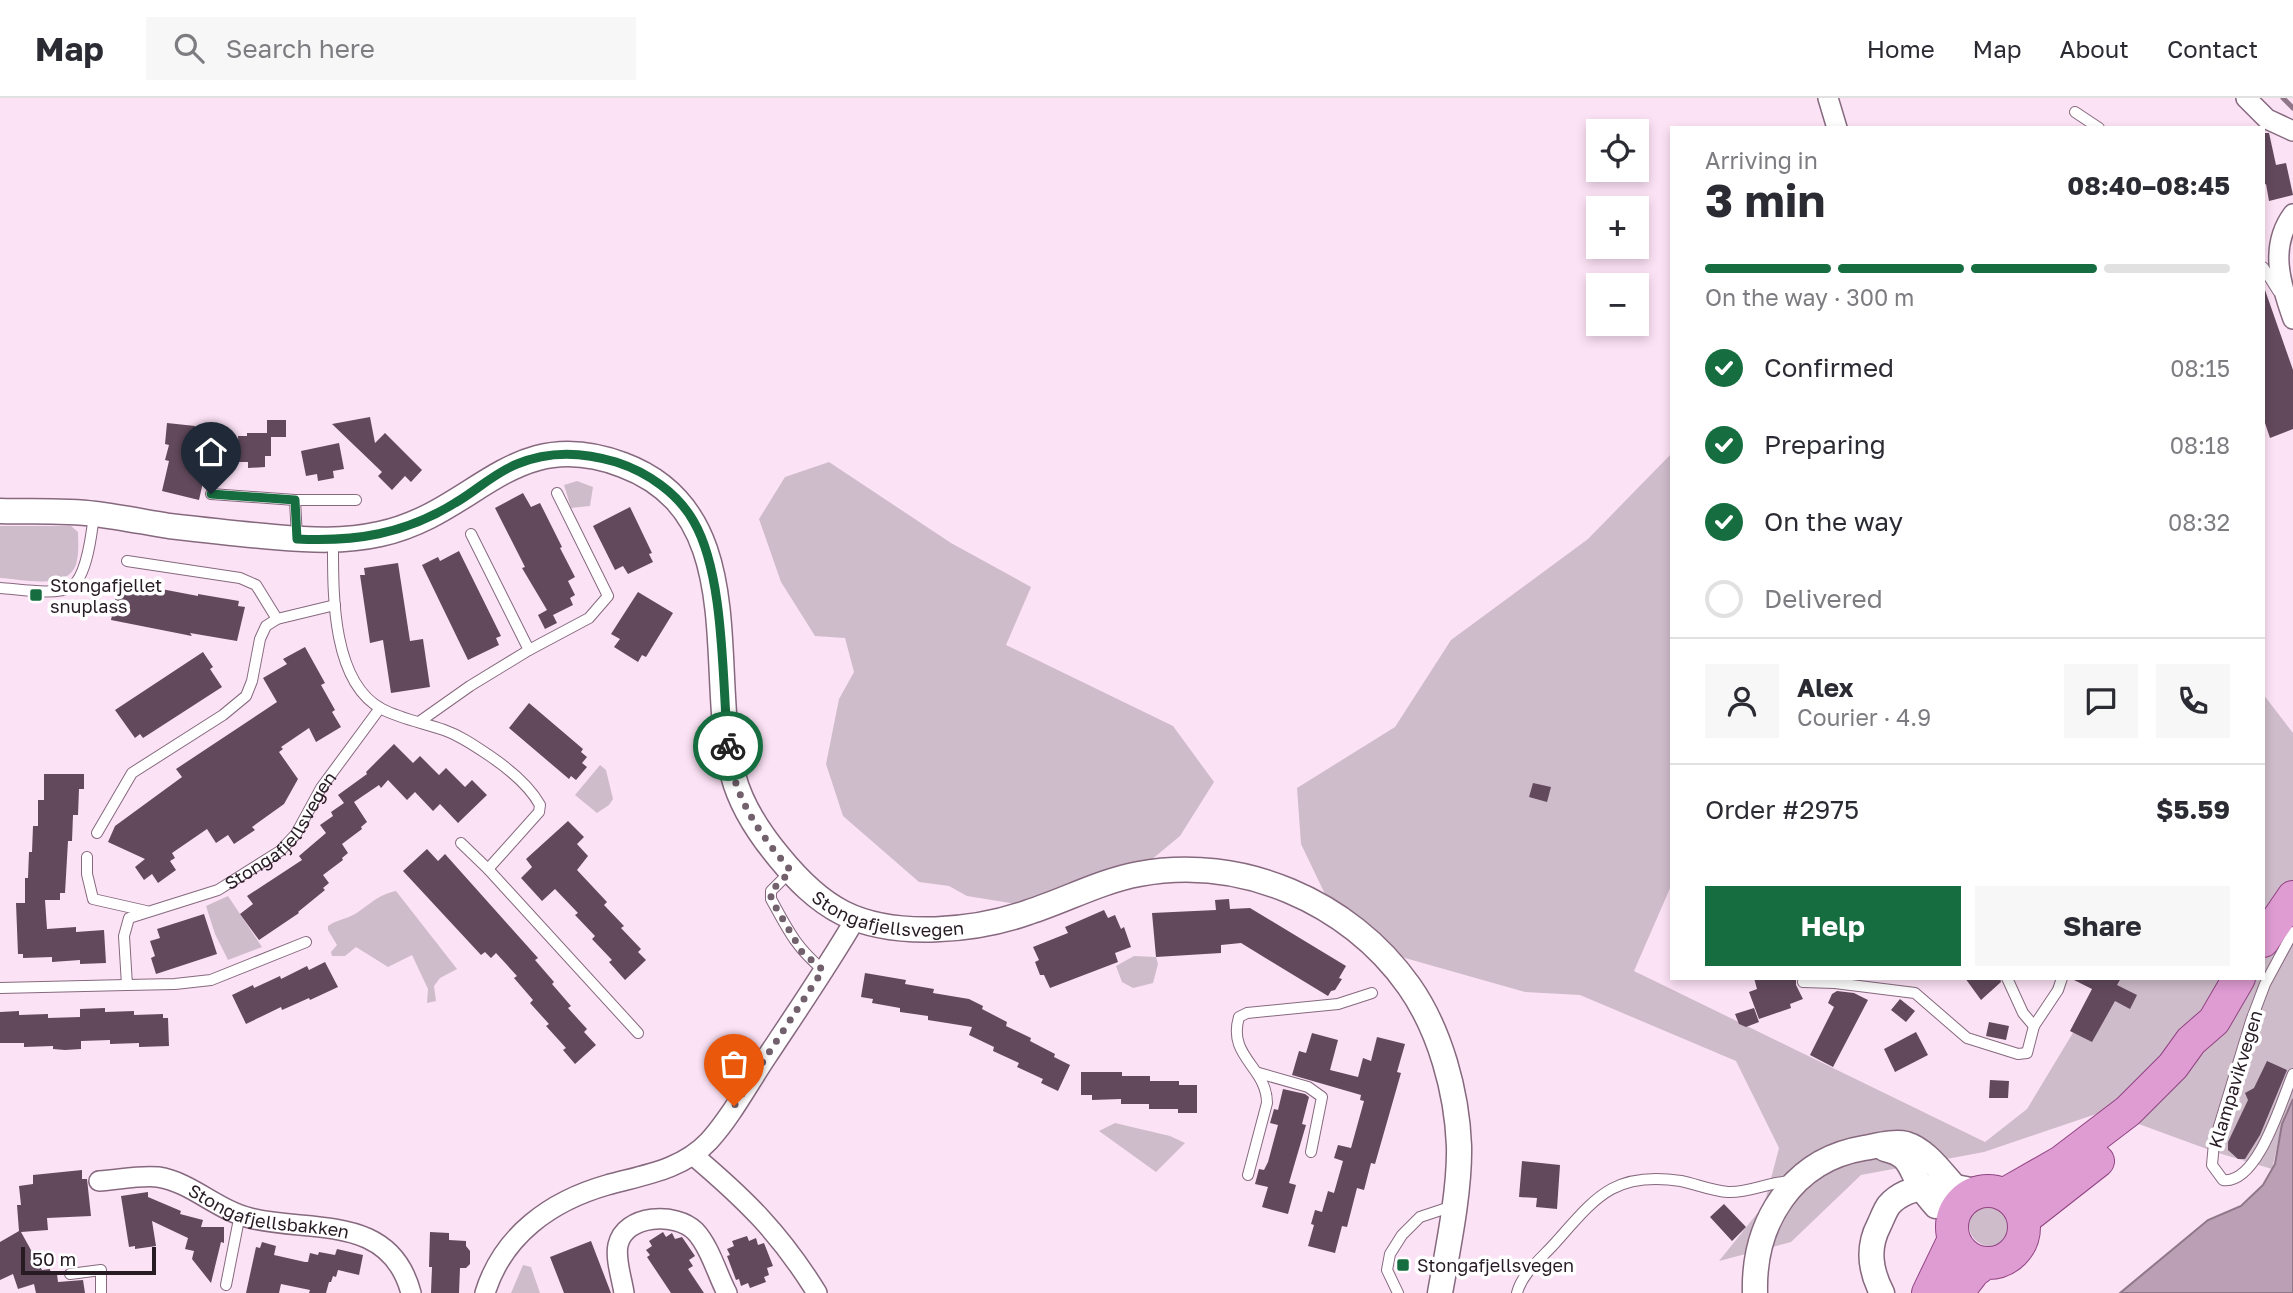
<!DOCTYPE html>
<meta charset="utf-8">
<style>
:root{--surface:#fff;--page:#f7f7f7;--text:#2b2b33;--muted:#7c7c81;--line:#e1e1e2;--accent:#166d3f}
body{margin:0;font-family:"Golos Text",sans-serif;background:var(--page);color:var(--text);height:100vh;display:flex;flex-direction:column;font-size:26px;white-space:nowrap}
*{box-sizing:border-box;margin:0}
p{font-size:23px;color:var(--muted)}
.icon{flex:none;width:38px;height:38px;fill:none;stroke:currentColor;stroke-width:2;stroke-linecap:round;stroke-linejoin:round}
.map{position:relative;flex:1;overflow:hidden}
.drawer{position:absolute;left:1670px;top:28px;width:595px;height:854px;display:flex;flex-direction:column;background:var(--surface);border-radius:0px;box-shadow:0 4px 10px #0003}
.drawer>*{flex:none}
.buttons{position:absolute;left:1586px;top:21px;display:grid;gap:14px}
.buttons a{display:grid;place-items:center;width:63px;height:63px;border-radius:0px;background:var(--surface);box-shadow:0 4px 10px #0003;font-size:35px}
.scale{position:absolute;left:21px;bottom:18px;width:135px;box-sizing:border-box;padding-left:7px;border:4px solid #271b24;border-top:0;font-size:19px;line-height:24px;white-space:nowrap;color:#271b24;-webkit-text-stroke:5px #fff;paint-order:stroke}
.pin{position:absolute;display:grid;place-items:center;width:60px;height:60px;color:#fff;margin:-72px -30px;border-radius:50% 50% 50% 0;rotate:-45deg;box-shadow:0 0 7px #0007}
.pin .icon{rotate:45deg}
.courier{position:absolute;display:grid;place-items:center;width:70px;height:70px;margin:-35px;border:5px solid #166d3f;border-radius:50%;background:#fff;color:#222;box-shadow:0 2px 9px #0007}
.summary em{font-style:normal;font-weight:700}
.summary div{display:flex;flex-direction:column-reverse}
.summary{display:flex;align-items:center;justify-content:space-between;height:119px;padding:0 35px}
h1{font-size:46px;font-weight:700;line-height:52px}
.bar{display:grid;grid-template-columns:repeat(4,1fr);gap:10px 7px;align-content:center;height:84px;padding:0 35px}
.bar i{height:9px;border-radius:5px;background:var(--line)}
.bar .on{background:var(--accent)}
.bar p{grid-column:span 4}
.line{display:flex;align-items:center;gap:18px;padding:0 35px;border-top:2px solid var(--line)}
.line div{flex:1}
.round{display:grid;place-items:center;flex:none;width:74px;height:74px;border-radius:0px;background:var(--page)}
ol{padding:0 35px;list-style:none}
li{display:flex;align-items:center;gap:21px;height:77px}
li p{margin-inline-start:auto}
li .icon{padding:7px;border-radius:50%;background:var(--accent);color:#fff;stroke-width:4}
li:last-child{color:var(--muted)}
li i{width:38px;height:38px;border:4px solid var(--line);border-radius:50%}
.button{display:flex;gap:14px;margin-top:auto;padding:14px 35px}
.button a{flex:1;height:80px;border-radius:0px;background:var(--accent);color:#fff;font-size:28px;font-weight:700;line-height:80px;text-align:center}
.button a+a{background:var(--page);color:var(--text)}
header{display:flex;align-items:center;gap:42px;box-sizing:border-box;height:98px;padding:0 35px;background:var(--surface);border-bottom:2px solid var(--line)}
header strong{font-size:33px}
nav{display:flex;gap:38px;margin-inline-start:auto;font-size:24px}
.search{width:490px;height:63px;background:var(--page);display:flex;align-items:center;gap:18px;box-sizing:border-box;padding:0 24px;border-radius:0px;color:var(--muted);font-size:26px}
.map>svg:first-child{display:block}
.green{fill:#cfbcca}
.water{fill:#bb9fb4;stroke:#8f7789;stroke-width:2}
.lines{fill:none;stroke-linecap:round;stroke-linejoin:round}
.stream{stroke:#8f7789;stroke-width:5}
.building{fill:#62495c}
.service-casing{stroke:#86697f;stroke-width:12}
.minor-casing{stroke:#86697f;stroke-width:22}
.tertiary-casing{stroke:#86697f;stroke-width:27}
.primary-casing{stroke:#904482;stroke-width:34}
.service{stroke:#fff;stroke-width:10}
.minor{stroke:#fff;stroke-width:19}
.tertiary{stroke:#fff;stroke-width:24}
.primary{stroke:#df9cd3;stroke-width:32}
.done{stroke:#72616d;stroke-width:7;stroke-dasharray:0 12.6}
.route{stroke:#166d3f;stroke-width:9}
.poi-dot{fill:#166d3f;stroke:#fff;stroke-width:2.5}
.labels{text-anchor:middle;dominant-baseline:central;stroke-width:7;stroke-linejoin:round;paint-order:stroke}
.poi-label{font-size:18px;fill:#271b24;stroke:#fff;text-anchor:start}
.street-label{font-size:18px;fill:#271b24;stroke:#fff}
</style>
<header>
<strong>Map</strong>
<div class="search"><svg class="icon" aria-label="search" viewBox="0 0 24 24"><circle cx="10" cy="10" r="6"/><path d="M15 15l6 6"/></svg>Search here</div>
<nav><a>Home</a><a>Map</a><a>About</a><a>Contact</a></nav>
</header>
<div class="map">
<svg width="2293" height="1195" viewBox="0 0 2293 1195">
<rect width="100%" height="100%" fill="#fce2f5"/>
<path class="green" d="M1671,356V788L1634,873L1985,1044L2027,1011L2106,880H2263V596L2293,635V1001L2282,1026L2272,1071L2215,1054L2136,1025L2036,1065L2105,1013L1984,1054L1861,1077L1791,1144L1719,1163L1764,1107L1779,1050L1736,963L1580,897L1525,894L1405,860L1336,819L1301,746L1297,690L1395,629L1451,542L1588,441Z
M829,364L951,445L1031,489L1006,547L1173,628L1214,684L1180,738L1127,782L1022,807L967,798L949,788L919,784L843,718L826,666L839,601L854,574L845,540L815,538L781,484L759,421L785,379Z
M577,383L593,389L590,408L571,410L564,387Z
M0,428H71L78,434C78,443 79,453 77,462C72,494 23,481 0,480Z
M600,667L606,672L613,701L609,707L597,715L575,697Z
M396,793L457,871L440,880L434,888L436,903L427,905L428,891L412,857L388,869L356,849L345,858H332L331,854L337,847L328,832V828C336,822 346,821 355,816C371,806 377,797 396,793Z
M228,798L262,849L228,862L215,836L206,808Z
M1134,858L1156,859L1158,866L1153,885L1133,890L1122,884L1116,868Z
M1115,1025L1170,1038L1185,1045L1156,1074L1099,1033Z
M1969 1127a21 21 0 1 1 42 0a21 21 0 1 1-42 0Z
M523,1167L531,1169L540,1195H511Z"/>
<path class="water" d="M2293,1001V1195H2120L2208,1122L2241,1108L2263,1087L2275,1066L2282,1026Z"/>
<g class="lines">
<path class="stream" d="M2283,0L2293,10"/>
</g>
<path class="building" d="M2263,35H2269L2276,67L2286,65L2293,97L2269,103L2266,86L2263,87Z
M2265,192L2293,272V331L2270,340L2263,319V193Z
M370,319L375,345L385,335L422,372L411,384L405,378L392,392L378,378L382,374L332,326Z
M267,322H286V339H271V358H265V369L248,370V364H239L238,338H247V335H267Z
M167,325L195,328L190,367L206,371L199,402L162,393L169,363L165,362L169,347L165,346Z
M339,345L344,371L333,373L334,380L318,383L317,376L306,378L301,353Z
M523,395L531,409L540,405L562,449L560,450L575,479L568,483L575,497L570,500L573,507L553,517L557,525L545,531L538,517L547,512L522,470L525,469L495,410Z
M630,409L652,455L649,456L653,464L628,476L623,468L615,472L593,428Z
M459,453L501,538L496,540L499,547L468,562L422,467L438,459L440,463Z
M398,465L410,543L423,541L430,589L391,595L383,542L370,545L360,477H365L364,470Z
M119,483L198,498V496L239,503L238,508L245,509L237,543L190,535L192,538L111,522Z
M638,494L673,515L646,559L642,557L638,564L614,549L620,541L611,536Z
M305,549L325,585L321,587L335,612L332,614L341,629L316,644L309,630L281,649L283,651L279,654L298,681L284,706L252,729L255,732L234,746L228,737L216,745L207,731L172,755L175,760L170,763L176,772L158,785L152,776L144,782L135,769L145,761L108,744L115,728L182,679L176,671L277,604L263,580L287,566L283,561Z
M203,554L213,569L210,571L222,589L143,640L140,636L135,640L115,612Z
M529,605L583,651L581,654L587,659L582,665L587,669L576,682L571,678L569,681L509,630Z
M394,646L413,665L420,658L439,677L446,670L465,689L472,682L487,697L458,725L440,706L433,713L415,694L407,702L388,682L381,690L379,687L354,704L367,724L361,729L362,731L342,746L348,755L342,760L343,762L323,777L329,785L323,790L325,792L298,814L299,815L259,842L240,816L253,806L247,798L302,762L299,758L326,735L320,727L333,718L331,714L344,705L338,697L367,676L366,674Z
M44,676H84V691H79L78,717H73L72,743H68L65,795H60V802H45L47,831L76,829V834L104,832L106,865L80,866V862L52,864V859L23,860V856H18L16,805H25V780H28L29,754H32L33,728H38V702H44Z
M1533,685L1551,689L1547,704L1529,699Z
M568,723L584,739L577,746L588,758L577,772L607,804L604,807L624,828L621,830L641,851L638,854L646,862L625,882L609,864L612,862L592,841L595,838L575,817L578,815L555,791L542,803L521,780L532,769L526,761Z
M427,751L438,763L445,756L538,860L535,862L554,884L552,886L571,908L568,910L587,931L584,934L596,947L575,966L563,952L566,950L546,928L549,926L530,905L533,902L514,880L517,878L496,855L491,860L485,854L481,857L403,773Z
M1229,801L1230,811L1250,810L1346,868L1339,880L1342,881L1335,892L1331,893L1328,898L1241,845L1221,847V855L1156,859L1152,815L1216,812L1215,802Z
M1104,812L1108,820L1115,817L1121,831L1124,829L1131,849L1115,855L1118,864L1050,890L1044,877H1040L1035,864L1039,862L1033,849L1068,835L1065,829Z
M204,816L217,856L156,876L151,860L155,858L150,843L160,840L157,831Z
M325,864L338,889L310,902L309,900L282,912L281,909L246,926L232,897L253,887L254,890L280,878L281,881L307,868L309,872Z
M865,875L906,882L905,886L934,891L933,895L969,901L983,908L982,911L1007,924L1006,928L1031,940L1030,943L1055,956L1054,959L1070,967L1058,993L1041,985L1043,981L1017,969L1019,965L993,953L994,949L969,937L972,929L928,922V918L900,914V910L872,905L873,901L861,899Z
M1754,880H1796V887L1803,901L1790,906L1791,910L1759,921L1749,894L1757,891Z
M1965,880H2000L2001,884L1981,902Z
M2070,880H2121L2117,887L2137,897L2130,911L2115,903L2092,944L2070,933L2092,891Z
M1837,893L1854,895L1868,902L1833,969L1810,957L1834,909L1828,905L1832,896Z
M1900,901L1915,913L1906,924L1891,912Z
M105,910V914L134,913V917L163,916V920H168L169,948L139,949V945L110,946V942L81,943V951L65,952L53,951V948L24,949V945H0V914L19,913V917L48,916V920L80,919V911Z
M1754,910L1759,924L1746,929L1739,926L1735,916Z
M1989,924L2009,928L2006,942L1986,938Z
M1916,934L1928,957L1895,974L1884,951Z
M1312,935L1338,942L1330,972L1358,979L1363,960L1371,963L1377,939L1405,946L1397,974L1401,975L1375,1066L1371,1065L1364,1092L1357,1090L1347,1129L1342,1128L1335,1155L1308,1148L1314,1127L1311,1126L1315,1112L1322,1114L1328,1093L1334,1095L1343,1063L1334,1060L1338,1047L1351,1050L1364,1003L1360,1002L1361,997L1292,977L1299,953L1306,955Z
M2267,963L2287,972L2260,1037L2245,1061H2238L2228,1052V1044L2248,1002L2245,995L2254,990Z
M1081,974H1122V978H1150V983H1179V987H1197V1015H1178V1011H1149V1006H1121V1001L1092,1002V997H1081Z
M1990,982L2009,983L2008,1000H1989Z
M1283,991L1305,996L1309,999L1302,1026L1306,1027L1289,1085L1296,1087L1288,1116L1262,1109L1268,1089L1255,1086L1259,1071L1264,1072L1268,1064L1278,1027L1270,1025L1274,1011L1278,1012Z
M1522,1063L1560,1067L1557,1111L1536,1109L1537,1100L1519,1099Z
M82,1072V1081H87L91,1118L47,1120L48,1132L21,1134L42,1172L50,1171L51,1177L57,1176L58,1184L83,1182L85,1195H36L34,1186L18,1191L13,1176L0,1182V1144L19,1133L17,1107H21L19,1088L33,1086V1077Z
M148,1094V1099L181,1113L180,1116L203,1122L201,1129H224V1145L221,1144L211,1185L192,1161L194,1153L185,1151L188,1140L152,1123L156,1148L135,1151V1148L129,1149L121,1098Z
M1724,1106L1746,1129L1732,1143L1710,1119Z
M430,1134L449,1135V1142L466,1143V1148L470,1153V1166L466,1170H460L459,1195H431L432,1169H429Z
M663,1134L666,1139L672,1135L675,1141L682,1139L695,1158L689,1162L693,1168L688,1171L704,1195H671L647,1159L650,1157L646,1152L652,1148L649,1143Z
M747,1138L749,1143L756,1140L758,1147L764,1145L773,1168L767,1170L769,1177L764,1179L766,1184L750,1190L748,1185L741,1188L739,1181L736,1182L727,1158L730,1157L727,1151L734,1148L732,1143Z
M591,1143L611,1195H564L550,1159Z
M262,1144L276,1148L274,1157L305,1164H308L310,1155L318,1157L319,1154L335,1157L337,1151L363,1157L359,1177L338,1172L336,1179L333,1178L331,1184H329L326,1195H309L310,1192L281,1186L279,1195H246L256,1149L260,1150Z"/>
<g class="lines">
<defs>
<g id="service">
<path d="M2075,14L2099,30"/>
<path d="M2263,169L2278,193"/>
<path d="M211,396L295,402"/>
<path d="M471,436L529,552"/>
<path d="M297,440L295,402H356"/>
<path d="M333,443C333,493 331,584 382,611C401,621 424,625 444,632C461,638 475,648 490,658C509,671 529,687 540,707L539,714L488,771L638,935"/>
<path d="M127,463L240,480L256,487L277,521"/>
<path d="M0,490C18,491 56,498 71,489C87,479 92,434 94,416"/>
<path d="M419,624L470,588L529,552L589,520L608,498L557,395"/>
<path d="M97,735L132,675L223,617L246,598L252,583L260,541L266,528L277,521L335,507"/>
<path d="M461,745L488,771"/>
<path d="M87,759V776L93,801L146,813"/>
<path d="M791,773L771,793V801C788,832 795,848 823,872"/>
<path d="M2293,834L2265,886L2251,923L2214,1045L2212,1067L2223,1082C2258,1087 2282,1001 2293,976"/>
<path id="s1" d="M306,844L211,882L175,886L127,887L124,838L129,820L218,792L280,753L296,736L321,690L380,610"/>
<path d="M2007,880L2023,915L2034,928"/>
<path d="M1803,884L1835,885L1915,895L1967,940L2018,956L2027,955L2034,928L2058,892L2062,880"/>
<path d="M0,890L127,887"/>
<path d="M1259,975L1308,989L1322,999L1311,1054"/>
<path d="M1248,1077L1267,1005C1267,969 1227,959 1239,919L1247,915L1338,906L1372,895"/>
<path d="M70,1176L101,1172V1195"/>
<path d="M226,1187L240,1116"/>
<path d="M1398,1195L1387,1172L1390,1156L1402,1137L1420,1119L1453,1108"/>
<path d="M1517,1195C1522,1175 1542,1160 1556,1144C1596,1099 1614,1073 1681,1083C1696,1086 1712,1093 1728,1094C1749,1095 1769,1084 1791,1083"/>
</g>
<g id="minor">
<path d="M1828,0L1837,30"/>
<path d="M2246,0L2267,21L2293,33"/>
<path d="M2293,116C2269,148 2280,185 2293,221"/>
<path d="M693,1057C746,1102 780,1135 817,1195"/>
<path id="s2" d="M99,1083C118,1082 139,1077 158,1079C191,1084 217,1112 250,1120C311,1135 390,1115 411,1195"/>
<path d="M485,1195C503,1137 551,1103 607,1087C643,1077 682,1072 709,1043C731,1019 748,987 766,960C797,913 828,868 856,820"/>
<path d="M624,1195C622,1181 615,1161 618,1147C625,1116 676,1114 695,1133C710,1149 717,1176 727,1195"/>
</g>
<g id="tertiary">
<path id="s3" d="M0,413C32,414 64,412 95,416C120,419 144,424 169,428C204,432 239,436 274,439C310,442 344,444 380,436C477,415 512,325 623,367C752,415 706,573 733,677C741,708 759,735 779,759C797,781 817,802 843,815C895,841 976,833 1029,814C1066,802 1101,783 1139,776C1241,757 1349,803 1409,888C1440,932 1457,994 1459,1048C1460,1092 1448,1150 1440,1195"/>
<path d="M1885,1051C1912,1057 1909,1071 1922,1090C1926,1097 1931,1102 1936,1108"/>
<path d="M1755,1195C1753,1125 1792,1062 1864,1050C1876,1048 1894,1043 1906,1046C1926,1052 1941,1074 1954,1088"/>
<path d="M1882,1195C1870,1172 1867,1150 1879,1127C1882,1121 1885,1112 1889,1107C1909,1084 1952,1086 1978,1094"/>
</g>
<path id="primary" d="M2263,843L2293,799
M1952 1129a36 36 0 1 1 72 0a36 36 0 1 1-72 0Z
M2005,1096L2061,1064L2128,1013L2173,968L2191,943L2214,923L2239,880
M2024,1121L2098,1063
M1928,1195L1954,1141
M1957,1195L1974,1173L1985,1165"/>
</defs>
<use href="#service" class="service-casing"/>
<use href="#minor" class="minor-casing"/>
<use href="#tertiary" class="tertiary-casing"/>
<use href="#primary" class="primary-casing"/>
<use href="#service" class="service"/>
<use href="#minor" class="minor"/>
<use href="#tertiary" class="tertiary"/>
<use href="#primary" class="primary"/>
</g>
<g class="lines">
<path class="done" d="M728,648C733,699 759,735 791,773L771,793V801L802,854L823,872L734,1008"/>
<path class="route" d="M211,396L295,402L297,441C355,444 405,436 455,405C476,393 494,375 517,366C550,352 583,354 616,364C647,374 678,395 694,424C725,478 722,585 728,648"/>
</g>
<g class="poi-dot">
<rect x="29" y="490" width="14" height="14" rx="3.5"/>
<rect x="1396" y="1160" width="14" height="14" rx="3.5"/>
</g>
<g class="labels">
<g class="poi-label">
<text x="50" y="487">Stongafjellet<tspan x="50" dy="21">snuplass</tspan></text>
<text x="1417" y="1167">Stongafjellsvegen</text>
</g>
<g class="street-label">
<text stroke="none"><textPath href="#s1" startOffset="436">Stongafjellsvegen</textPath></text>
<text stroke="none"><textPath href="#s3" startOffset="1220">Stongafjellsvegen</textPath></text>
<text transform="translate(2235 981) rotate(-73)">Klampavikvegen</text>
<text stroke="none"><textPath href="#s2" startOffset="177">Stongafjellsbakken</textPath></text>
</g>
</g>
</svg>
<div class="buttons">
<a><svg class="icon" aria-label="locate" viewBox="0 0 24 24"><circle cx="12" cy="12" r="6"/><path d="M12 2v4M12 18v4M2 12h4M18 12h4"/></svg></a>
<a>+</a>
<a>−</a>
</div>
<div class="scale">50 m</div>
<div class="pin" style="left:734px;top:1008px;background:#ea580c"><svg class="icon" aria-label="bag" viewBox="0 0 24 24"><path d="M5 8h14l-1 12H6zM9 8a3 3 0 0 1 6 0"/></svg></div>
<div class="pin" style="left:211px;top:396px;background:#1f2937"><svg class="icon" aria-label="home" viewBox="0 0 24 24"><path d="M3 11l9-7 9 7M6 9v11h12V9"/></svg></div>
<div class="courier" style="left:728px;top:648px"><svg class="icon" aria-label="bike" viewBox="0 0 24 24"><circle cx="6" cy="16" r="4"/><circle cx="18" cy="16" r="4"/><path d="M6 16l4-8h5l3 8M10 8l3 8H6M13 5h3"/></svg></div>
<section class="drawer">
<div class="summary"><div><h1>3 min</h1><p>Arriving in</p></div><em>08:40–08:45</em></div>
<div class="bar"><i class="on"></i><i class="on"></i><i class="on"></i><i></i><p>On the way · 300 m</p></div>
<ol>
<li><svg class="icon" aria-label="check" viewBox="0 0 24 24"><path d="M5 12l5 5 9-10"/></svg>Confirmed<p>08:15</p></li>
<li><svg class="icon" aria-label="check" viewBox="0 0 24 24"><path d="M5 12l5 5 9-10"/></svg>Preparing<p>08:18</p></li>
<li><svg class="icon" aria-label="check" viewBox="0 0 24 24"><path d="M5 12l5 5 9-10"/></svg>On the way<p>08:32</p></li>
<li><i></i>Delivered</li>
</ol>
<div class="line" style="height:126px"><a class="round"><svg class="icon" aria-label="person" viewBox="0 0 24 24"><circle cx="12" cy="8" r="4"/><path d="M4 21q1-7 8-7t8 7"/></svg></a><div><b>Alex</b><p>Courier · 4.9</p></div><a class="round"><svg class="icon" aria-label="chat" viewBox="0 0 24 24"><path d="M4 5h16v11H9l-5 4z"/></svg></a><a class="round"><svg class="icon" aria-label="phone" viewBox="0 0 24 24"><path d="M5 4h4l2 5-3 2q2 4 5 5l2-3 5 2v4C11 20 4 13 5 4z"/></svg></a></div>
<div class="line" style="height:91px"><div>Order #2975</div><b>$5.59</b></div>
<div class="button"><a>Help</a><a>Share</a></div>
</section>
</div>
